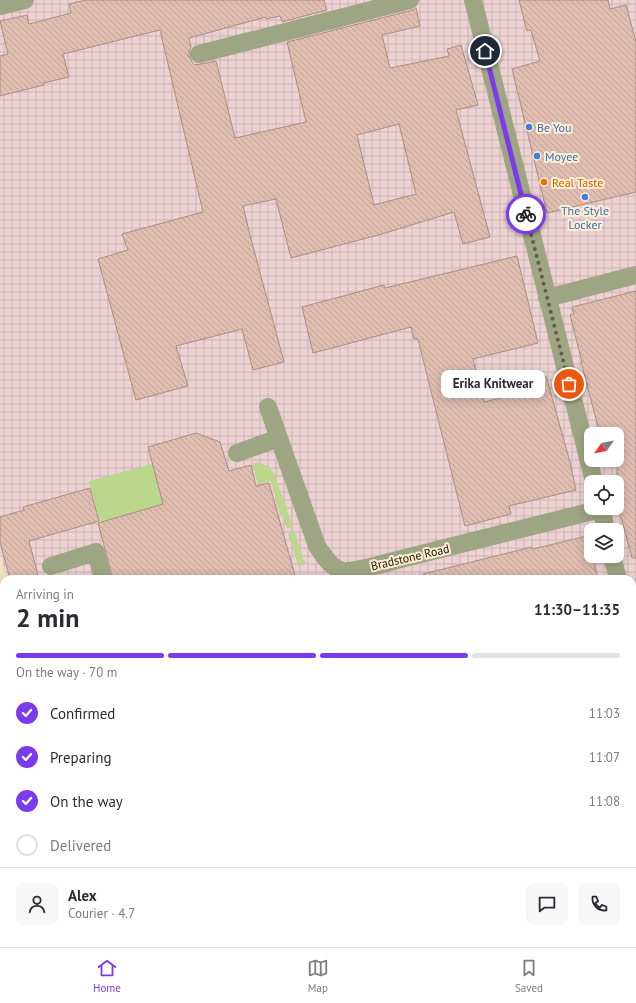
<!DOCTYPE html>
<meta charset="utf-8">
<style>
:root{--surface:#fff;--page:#f7f7f7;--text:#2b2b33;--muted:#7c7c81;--line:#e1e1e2;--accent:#7c3aed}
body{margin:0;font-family:"PT Sans",sans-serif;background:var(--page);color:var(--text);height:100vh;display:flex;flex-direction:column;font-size:15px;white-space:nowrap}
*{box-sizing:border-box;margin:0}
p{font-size:13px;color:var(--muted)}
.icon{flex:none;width:22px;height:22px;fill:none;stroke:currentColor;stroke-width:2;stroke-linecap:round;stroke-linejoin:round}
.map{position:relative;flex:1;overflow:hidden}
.side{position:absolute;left:0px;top:575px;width:636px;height:372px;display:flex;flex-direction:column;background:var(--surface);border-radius:12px 12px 0 0;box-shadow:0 2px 10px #0003}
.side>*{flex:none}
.needle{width:26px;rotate:237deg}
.controls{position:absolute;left:584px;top:427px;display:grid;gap:8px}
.controls a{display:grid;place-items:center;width:40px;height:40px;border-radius:8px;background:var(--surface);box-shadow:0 2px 10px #0003;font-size:20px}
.pin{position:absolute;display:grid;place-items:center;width:34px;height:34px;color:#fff;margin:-17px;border:2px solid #fff;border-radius:50%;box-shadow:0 1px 4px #0007}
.courier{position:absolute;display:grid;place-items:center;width:40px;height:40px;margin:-20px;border:3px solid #7c3aed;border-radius:50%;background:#fff;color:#222;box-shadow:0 1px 5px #0007}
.bubble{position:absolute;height:28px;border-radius:8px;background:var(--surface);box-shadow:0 2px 10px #0003;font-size:13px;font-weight:800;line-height:28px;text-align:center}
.headline em{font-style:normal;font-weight:800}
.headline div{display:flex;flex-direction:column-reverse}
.headline{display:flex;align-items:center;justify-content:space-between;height:68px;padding:0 16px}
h1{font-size:26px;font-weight:800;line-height:30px}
.bar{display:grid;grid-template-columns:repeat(4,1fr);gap:6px 4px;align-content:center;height:48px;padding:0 16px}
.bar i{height:5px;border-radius:3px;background:var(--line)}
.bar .current{background:var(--accent)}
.bar p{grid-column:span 4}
.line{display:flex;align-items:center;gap:10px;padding:0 16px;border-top:1px solid var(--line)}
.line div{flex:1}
.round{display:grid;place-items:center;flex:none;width:42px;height:42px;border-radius:8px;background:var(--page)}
ol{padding:0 16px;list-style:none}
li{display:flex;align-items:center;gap:12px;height:44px}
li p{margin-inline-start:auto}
li .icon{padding:4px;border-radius:50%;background:var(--accent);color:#fff;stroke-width:4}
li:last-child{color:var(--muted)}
li i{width:22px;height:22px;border:2px solid var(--line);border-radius:50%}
.tab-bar{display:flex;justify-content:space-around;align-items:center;height:56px;border-top:1px solid var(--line);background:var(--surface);font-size:11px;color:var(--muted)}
.tab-bar a{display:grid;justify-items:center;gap:2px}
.tab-bar .current{color:var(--accent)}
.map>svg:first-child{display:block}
.industrial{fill:url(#industrial-grid);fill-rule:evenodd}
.green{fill:#bad78b}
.park{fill:url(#park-dots)}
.building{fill:url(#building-back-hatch);stroke:#ad8d81;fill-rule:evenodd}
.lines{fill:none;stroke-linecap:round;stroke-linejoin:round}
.minor{stroke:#9ea582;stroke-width:18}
.done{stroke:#655c4b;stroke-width:4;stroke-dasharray:0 7.2}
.route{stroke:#7c3aed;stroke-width:5}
.shop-dot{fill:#3f7fe0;stroke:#feefd1;stroke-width:1.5}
.food-dot{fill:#e8710a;stroke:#feefd1;stroke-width:1.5}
.labels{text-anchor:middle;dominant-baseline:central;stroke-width:4;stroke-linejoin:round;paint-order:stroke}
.shop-label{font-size:12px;fill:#366cbe;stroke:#feefd1;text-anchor:start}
.food-label{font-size:12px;fill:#c56008;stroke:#feefd1;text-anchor:start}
.street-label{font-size:12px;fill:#19140a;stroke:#feefd1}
</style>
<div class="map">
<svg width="636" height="947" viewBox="0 0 636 947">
<defs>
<pattern id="industrial-grid" width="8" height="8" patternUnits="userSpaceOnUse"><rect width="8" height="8" fill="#edd2d3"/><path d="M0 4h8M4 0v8" fill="none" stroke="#cbb3b4"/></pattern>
<pattern id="park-dots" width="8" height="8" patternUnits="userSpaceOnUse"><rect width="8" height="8" fill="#bad78b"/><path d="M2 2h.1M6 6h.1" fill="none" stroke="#9fb877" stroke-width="1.8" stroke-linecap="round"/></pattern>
<pattern id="building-back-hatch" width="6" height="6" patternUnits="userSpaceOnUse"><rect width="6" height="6" fill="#dfbdb1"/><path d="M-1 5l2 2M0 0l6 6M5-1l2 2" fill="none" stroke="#bfa297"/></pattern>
</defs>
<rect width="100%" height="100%" fill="#f1e2c4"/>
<path class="industrial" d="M0,0H636V947H273L272,943H632V579H7L0,554ZM591,434H617V460H591ZM591,482H617V508H591ZM591,530H617V556H591Z"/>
<path class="green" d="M258,462L269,467L274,473L293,527L287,528L282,514L280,515L271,481L258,484L252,464Z
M152,464L163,504L100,522L89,481Z
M295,532L303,559L306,563L298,565L288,534Z
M4,614V697L0,696V615Z"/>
<path class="park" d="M4,833V943H262L263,947H0V834Z"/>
<path class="building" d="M86,0H324L327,10L282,22L280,16L266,19V17L189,38L191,47L189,52V56L192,62L195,65L216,61L235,138L306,122L287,42L413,10L416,8L420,26L382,35L390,68L449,56L447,49L461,45L478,105L456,110L490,237L463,244L454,212L382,234L291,258L276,199L243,206L251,239L284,362L253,370L242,329L176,346L188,386L136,400L98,259L128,250L122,234L203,212L160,30L63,54L69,77L43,83L44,85L0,96V56L8,54L0,21L27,15L29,24L71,13L69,4ZM399,124L416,194L374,205L357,135Z
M519,0H608L610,9L626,5L636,42V192L547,213L512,69L540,61L531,30L527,31Z
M517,256L538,343L473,359L484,402L537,389L535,379L546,376L570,462L576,490L509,506L511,514L465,526L418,339H414L411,327L313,353L302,307L384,285L385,288Z
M636,291V558H632L617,502V434H600L581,362H582L570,315L574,314L572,307Z
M196,433L220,442L229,471L251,465L256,486L269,483L296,579H113L98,523L163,504L148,447Z
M90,488L99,521L29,541L39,579H10L0,542V517L24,510L23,507Z
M587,536L598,579H424L423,574L532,547L533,549Z"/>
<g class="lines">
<path class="minor" d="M473,0L594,482
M0,6L25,0
M199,54L410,0
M547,298L636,275
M268,407L317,546C323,555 331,568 343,571C354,573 392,561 405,558C471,542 535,525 601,509
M237,453L279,438
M601,508L606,530
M612,556L618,579
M51,566L96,552L103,579
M632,636L636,652
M0,815L4,814
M632,920L636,919
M279,943L280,947
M533,947L548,943"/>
</g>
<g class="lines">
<path class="done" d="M526,214L569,384"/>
<path class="route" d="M485,51L526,214"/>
</g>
<g class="shop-dot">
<circle cx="529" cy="127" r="4"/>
<circle cx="537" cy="156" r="4"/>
<circle cx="585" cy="197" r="4"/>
</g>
<circle class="food-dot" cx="544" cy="182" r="4"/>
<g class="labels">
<g class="shop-label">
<text x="537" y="127">Be You</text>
<text x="545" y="156">Moyee</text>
<text x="585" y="210" text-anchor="middle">The Style<tspan x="585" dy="14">Locker</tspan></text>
</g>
<g class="food-label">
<text x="552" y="182">Real Taste</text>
</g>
<g class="street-label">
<text transform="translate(410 557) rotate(-13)">Bradstone Road</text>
</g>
</g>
</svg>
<div class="controls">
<a><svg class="needle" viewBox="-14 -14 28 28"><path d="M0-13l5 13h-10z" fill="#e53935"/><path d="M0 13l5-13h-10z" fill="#7c7c81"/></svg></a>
<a><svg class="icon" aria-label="locate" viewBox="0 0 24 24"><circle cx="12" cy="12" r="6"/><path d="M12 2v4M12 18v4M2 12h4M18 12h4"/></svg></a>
<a><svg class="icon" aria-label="layers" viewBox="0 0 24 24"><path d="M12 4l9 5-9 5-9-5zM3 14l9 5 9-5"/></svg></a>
</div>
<div class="pin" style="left:569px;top:384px;background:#ea580c"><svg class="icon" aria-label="bag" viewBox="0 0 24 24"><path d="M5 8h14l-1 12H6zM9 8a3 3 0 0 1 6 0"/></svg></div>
<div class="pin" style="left:485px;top:51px;background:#1f2937"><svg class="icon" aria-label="home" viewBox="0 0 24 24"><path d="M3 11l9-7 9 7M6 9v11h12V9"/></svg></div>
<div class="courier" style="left:526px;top:214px"><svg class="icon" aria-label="bike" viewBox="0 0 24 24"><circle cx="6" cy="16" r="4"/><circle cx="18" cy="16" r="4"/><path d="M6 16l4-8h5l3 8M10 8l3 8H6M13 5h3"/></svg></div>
<div class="bubble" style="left:441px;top:370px;width:104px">Erika Knitwear</div>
<section class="side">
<div class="headline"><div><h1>2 min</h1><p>Arriving in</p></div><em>11:30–11:35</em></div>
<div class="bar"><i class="current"></i><i class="current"></i><i class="current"></i><i></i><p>On the way · 70 m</p></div>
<ol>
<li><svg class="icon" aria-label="check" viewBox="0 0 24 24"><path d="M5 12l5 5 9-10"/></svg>Confirmed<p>11:03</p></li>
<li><svg class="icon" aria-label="check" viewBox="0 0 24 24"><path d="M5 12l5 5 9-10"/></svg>Preparing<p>11:07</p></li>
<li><svg class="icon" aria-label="check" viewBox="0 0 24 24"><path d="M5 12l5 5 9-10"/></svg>On the way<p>11:08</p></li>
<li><i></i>Delivered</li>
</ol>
<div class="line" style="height:72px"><a class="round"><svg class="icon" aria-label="person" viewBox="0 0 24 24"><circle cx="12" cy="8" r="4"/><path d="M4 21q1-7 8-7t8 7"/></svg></a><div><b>Alex</b><p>Courier · 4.7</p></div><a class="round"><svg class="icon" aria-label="chat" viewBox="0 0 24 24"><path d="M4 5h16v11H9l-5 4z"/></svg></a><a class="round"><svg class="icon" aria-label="phone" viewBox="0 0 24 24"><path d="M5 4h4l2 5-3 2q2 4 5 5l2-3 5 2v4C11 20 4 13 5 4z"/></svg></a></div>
</section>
</div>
<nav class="tab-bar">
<a class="current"><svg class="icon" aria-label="home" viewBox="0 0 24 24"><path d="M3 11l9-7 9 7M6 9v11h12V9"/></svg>Home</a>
<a><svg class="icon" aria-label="map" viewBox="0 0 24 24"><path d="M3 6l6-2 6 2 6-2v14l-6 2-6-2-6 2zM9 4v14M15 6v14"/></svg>Map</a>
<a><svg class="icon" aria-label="saved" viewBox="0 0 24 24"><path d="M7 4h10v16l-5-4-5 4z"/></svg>Saved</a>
</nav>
